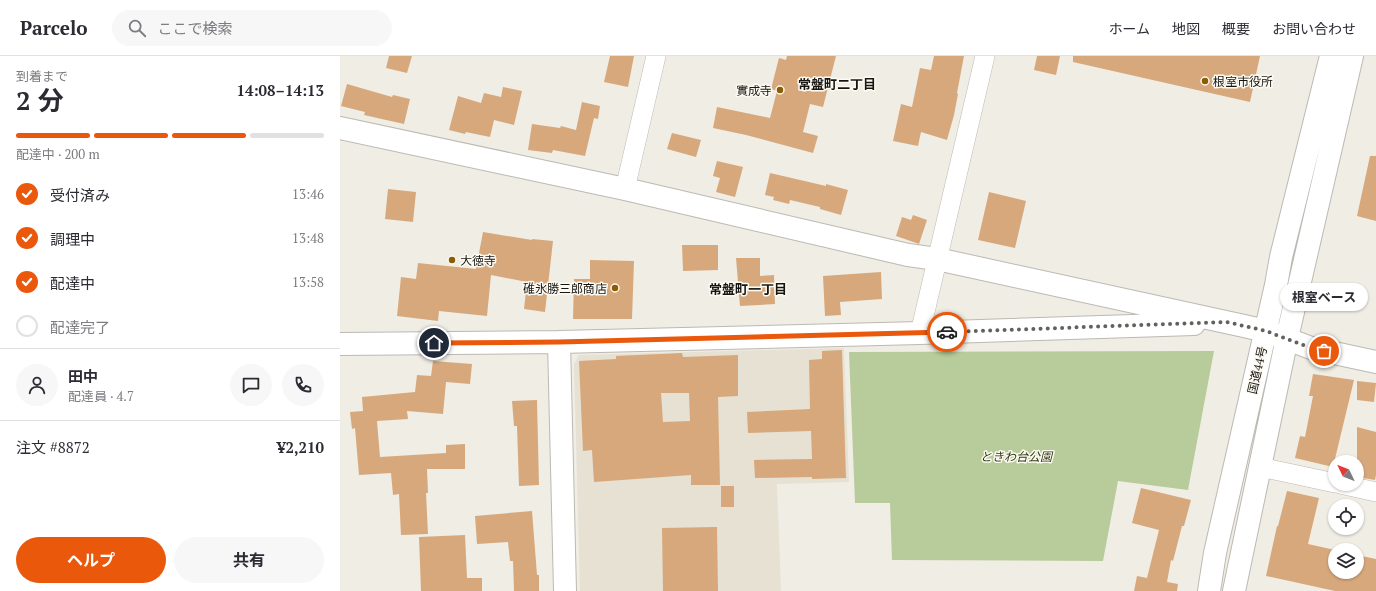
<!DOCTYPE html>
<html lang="ja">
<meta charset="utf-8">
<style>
:root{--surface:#fff;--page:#f7f7f7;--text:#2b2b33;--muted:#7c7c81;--line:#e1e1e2;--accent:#ea580c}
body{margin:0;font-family:"PT Serif","Noto Sans JP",serif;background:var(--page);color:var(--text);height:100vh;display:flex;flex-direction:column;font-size:15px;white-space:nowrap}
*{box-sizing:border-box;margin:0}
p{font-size:13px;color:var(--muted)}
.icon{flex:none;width:22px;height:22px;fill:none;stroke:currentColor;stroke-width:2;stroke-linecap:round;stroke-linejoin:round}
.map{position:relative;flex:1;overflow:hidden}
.side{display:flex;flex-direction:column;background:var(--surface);width:340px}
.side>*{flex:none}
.needle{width:26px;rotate:313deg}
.fabs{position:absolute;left:988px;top:399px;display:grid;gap:8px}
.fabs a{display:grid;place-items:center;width:36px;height:36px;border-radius:50%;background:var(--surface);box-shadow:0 1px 3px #0004;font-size:20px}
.pin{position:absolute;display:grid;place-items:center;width:34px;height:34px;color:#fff;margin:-17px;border:2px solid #fff;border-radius:50%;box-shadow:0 1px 4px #0007}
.courier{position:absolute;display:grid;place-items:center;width:40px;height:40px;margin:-20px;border:3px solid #ea580c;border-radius:50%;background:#fff;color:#222;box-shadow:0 1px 5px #0007}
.bubble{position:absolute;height:28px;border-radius:14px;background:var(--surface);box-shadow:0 1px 3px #0004;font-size:13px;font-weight:700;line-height:28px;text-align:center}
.headline em{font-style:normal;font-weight:700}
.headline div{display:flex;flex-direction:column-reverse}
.headline{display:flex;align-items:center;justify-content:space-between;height:68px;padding:0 16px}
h1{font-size:26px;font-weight:700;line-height:30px}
.bar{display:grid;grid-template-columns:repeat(4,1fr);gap:6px 4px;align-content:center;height:48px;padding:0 16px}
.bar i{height:5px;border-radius:3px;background:var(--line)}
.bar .on{background:var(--accent)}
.bar p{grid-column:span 4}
.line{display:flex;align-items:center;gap:10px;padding:0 16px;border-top:1px solid var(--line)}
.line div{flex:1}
.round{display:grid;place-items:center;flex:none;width:42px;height:42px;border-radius:21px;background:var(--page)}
ol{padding:0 16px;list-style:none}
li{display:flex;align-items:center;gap:12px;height:44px}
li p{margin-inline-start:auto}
li .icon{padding:4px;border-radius:50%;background:var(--accent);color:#fff;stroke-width:4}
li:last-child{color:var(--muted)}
li i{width:22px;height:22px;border:2px solid var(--line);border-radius:50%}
.button{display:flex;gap:8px;margin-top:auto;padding:8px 16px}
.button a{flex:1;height:46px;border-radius:24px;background:var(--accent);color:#fff;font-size:16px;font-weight:700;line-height:46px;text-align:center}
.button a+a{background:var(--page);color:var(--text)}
header{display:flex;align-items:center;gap:24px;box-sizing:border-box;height:56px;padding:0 20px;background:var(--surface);border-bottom:1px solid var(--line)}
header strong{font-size:19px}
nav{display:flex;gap:22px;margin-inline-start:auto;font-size:14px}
.search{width:280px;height:36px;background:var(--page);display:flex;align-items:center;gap:10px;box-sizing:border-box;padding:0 14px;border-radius:22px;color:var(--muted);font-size:15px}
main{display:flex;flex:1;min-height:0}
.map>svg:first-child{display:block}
.built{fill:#e6e1d2}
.green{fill:#b8cb9a}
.building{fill:#d7a87c;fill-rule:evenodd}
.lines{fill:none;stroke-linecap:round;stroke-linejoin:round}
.minor-casing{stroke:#bcb9b2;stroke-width:20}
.tertiary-casing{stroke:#bcb9b2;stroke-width:24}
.trunk-casing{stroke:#bcb9b2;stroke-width:24}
.minor{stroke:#fff;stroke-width:19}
.tertiary{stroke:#fff;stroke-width:22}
.trunk{stroke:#fff;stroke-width:22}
.done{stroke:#62615c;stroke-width:4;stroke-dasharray:0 7.2}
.route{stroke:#ea580c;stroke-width:5}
.poi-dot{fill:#8b5c01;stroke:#fdfaf2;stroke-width:1.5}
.labels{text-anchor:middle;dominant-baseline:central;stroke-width:3;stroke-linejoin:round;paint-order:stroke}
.poi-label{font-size:12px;fill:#161512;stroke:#fdfaf2;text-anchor:start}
.street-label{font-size:12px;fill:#161512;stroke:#fdfaf2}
.park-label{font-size:12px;font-style:italic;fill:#2d3a10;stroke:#fdfaf2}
.neighbourhood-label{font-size:13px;font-weight:bold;fill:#161512;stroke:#fdfaf2}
</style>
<header>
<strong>Parcelo</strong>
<div class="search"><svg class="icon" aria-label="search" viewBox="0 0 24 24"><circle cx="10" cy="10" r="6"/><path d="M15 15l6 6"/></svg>ここで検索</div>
<nav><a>ホーム</a><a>地図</a><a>概要</a><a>お問い合わせ</a></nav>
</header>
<main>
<section class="side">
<div class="headline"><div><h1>2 分</h1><p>到着まで</p></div><em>14:08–14:13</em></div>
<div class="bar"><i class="on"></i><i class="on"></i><i class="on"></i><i></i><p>配達中 · 200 m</p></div>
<ol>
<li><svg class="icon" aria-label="check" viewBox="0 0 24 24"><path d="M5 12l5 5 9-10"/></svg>受付済み<p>13:46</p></li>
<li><svg class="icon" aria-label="check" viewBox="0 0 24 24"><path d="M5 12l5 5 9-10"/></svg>調理中<p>13:48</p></li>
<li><svg class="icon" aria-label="check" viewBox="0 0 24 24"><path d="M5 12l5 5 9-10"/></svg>配達中<p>13:58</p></li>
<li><i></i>配達完了</li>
</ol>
<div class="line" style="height:72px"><a class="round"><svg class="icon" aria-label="person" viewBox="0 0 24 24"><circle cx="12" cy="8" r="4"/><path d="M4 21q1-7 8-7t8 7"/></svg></a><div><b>田中</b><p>配達員 · 4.7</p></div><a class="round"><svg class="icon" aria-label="chat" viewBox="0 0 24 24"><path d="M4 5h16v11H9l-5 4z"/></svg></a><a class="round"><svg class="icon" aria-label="phone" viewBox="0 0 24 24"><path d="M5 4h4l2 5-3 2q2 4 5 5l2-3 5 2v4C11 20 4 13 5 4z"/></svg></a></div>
<div class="line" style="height:52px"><div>注文 #8872</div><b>¥2,210</b></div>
<div class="button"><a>ヘルプ</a><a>共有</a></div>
</section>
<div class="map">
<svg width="1036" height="535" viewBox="0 0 1036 535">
<rect width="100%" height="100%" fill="#f0ede5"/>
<path class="built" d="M504,292L509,426L437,428L441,535H240L234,308L239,299Z"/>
<path class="green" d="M874,295L848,434L778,425L763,505L552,504L550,447H515L509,296Z"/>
<path class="building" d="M49,0H72L67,17L46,12Z
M270,0H294L288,31L264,26Z
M447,0H496L483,51L470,48L463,76L478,80L473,97L406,79L373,72L377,51L430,62L437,35L431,33L439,2L446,4Z
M594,0H624L617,37L618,38L614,59L607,84L581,76L578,90L553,85L561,48L572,51L580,12L591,14Z
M697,0H720L716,19L694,14Z
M733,0H920L910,46L733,6Z
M7,28L52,41L53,39L70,43L64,68L24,59L25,56L1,50Z
M163,31L182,35L174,69L154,64L150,81L126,76L125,78L109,74L118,40L141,47L144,37L161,41Z
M242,46L260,50L258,63L254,62L245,100L213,94L212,97L188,94L192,68L220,72L221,70L236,74Z
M332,77L361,84L356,101L327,93Z
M1030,100H1036V165L1017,160Z
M377,105L403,111L395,141L376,136L380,122L373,120Z
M430,117L486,130V128L508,134L501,159L480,153V151L450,144L449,148L433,144L434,141L425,139Z
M48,133L76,136L73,166L45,163Z
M649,136L686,145L675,192L638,184Z
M573,159L587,164L579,188L556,180L562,161L571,164Z
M143,176L192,184V183L213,185L205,256L184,253L187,226L151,219L147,260L99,255L98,265L57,260L61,221L76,223L78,207L136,213Z
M342,189H378V214L343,215Z
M396,202H420V220L434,219L435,248L400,250Z
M250,204L294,205L292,263H233L234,223H250Z
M541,216L542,243L500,246L501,259L485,260L483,220Z
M502,294L506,422L472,423V421L415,422L414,404L472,403L471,375L408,377L407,356L470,353L469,304L482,303V295Z
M342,297L343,301L398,299V340L378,341L380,429H351V419L254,426L252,394L243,395L239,305L276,303V300ZM321,337H349L350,365L323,366Z
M93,305L132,308L130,328L106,326L103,358L67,355L68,363L37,365L40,401L106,397V389L125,388V413H87L88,437H86L88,478L61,479L59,438L53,439L51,417L19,419L15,372L12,373L10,356L23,355L22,341L75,336L77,319L91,320Z
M973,318L1014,324L993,411L955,402L960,380L965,381L973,340H969Z
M1017,325L1036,327L1034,346L1017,344Z
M197,344L199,429L179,430L177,370H174L172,345Z
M1017,371L1036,376V419L1035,424L1017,421Z
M381,430H394V451H381Z
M801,432L851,444L844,470H842L833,505L831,504L827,526L838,528L837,535H794L797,520L807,522L819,474L792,467Z
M947,435L979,442L968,488L995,494V516H1017V499L1036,503V535H995L926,520L937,470H938Z
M192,455L197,519H199V535H174L173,505H170L168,486L137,488L135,460Z
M377,471L378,535H323L322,472Z
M125,479L127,522H142V535H81L79,481Z"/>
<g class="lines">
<defs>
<path id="minor" d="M285,133L316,0
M580,277L645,0
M920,411L995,427
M1000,428L1036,436"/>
<path id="tertiary" d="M0,72L285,133L568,199L597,203L904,270L926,275L971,292L1036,306
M219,286L225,535
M0,288L219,286L580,277L854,268"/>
<path id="trunk" d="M869,535L875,497L936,229L941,201L991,0
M894,535L947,282L1012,0"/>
</defs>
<use href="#minor" class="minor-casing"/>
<use href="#tertiary" class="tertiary-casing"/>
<use href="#trunk" class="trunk-casing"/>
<use href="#minor" class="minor"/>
<use href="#tertiary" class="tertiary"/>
<use href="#trunk" class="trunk"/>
</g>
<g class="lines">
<path class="done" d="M607,276L887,266L926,275L971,292L984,295"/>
<path class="route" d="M94,287L219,286L607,276"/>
</g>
<g class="poi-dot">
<circle cx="865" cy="25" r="4"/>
<circle cx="440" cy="34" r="4"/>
<circle cx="112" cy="204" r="4"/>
<circle cx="275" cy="232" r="4"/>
</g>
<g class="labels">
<g class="poi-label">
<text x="873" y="25">根室市役所</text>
<text x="432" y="34" text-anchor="end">實成寺</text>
<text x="120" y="204">大徳寺</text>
<text x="267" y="232" text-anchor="end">碓氷勝三郎商店</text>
</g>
<g class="street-label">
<text transform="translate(917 314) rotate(-77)">国道44号</text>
</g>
<g class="park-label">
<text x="676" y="400">ときわ台公園</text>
</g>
<g class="neighbourhood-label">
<text x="497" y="28">常盤町二丁目</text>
<text x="408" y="233">常盤町一丁目</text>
</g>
</g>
</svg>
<div class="fabs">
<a><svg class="needle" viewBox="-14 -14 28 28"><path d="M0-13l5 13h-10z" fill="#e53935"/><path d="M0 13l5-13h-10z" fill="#7c7c81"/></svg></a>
<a><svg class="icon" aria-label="locate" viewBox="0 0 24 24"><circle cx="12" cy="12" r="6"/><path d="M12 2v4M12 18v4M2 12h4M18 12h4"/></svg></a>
<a><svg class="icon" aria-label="layers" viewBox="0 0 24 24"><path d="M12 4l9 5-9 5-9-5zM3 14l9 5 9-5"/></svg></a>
</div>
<div class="pin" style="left:984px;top:295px;background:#ea580c"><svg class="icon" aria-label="bag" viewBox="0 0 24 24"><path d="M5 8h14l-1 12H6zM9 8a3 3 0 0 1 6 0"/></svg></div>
<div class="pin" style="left:94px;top:287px;background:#1f2937"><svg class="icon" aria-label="home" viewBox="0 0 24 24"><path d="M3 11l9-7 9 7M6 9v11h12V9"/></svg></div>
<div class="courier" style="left:607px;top:276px"><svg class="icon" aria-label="car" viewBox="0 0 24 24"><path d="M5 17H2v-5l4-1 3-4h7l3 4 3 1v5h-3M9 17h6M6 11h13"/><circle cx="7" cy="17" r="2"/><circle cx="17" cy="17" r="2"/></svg></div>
<div class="bubble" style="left:940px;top:227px;width:88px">根室ベース</div>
</div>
</main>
